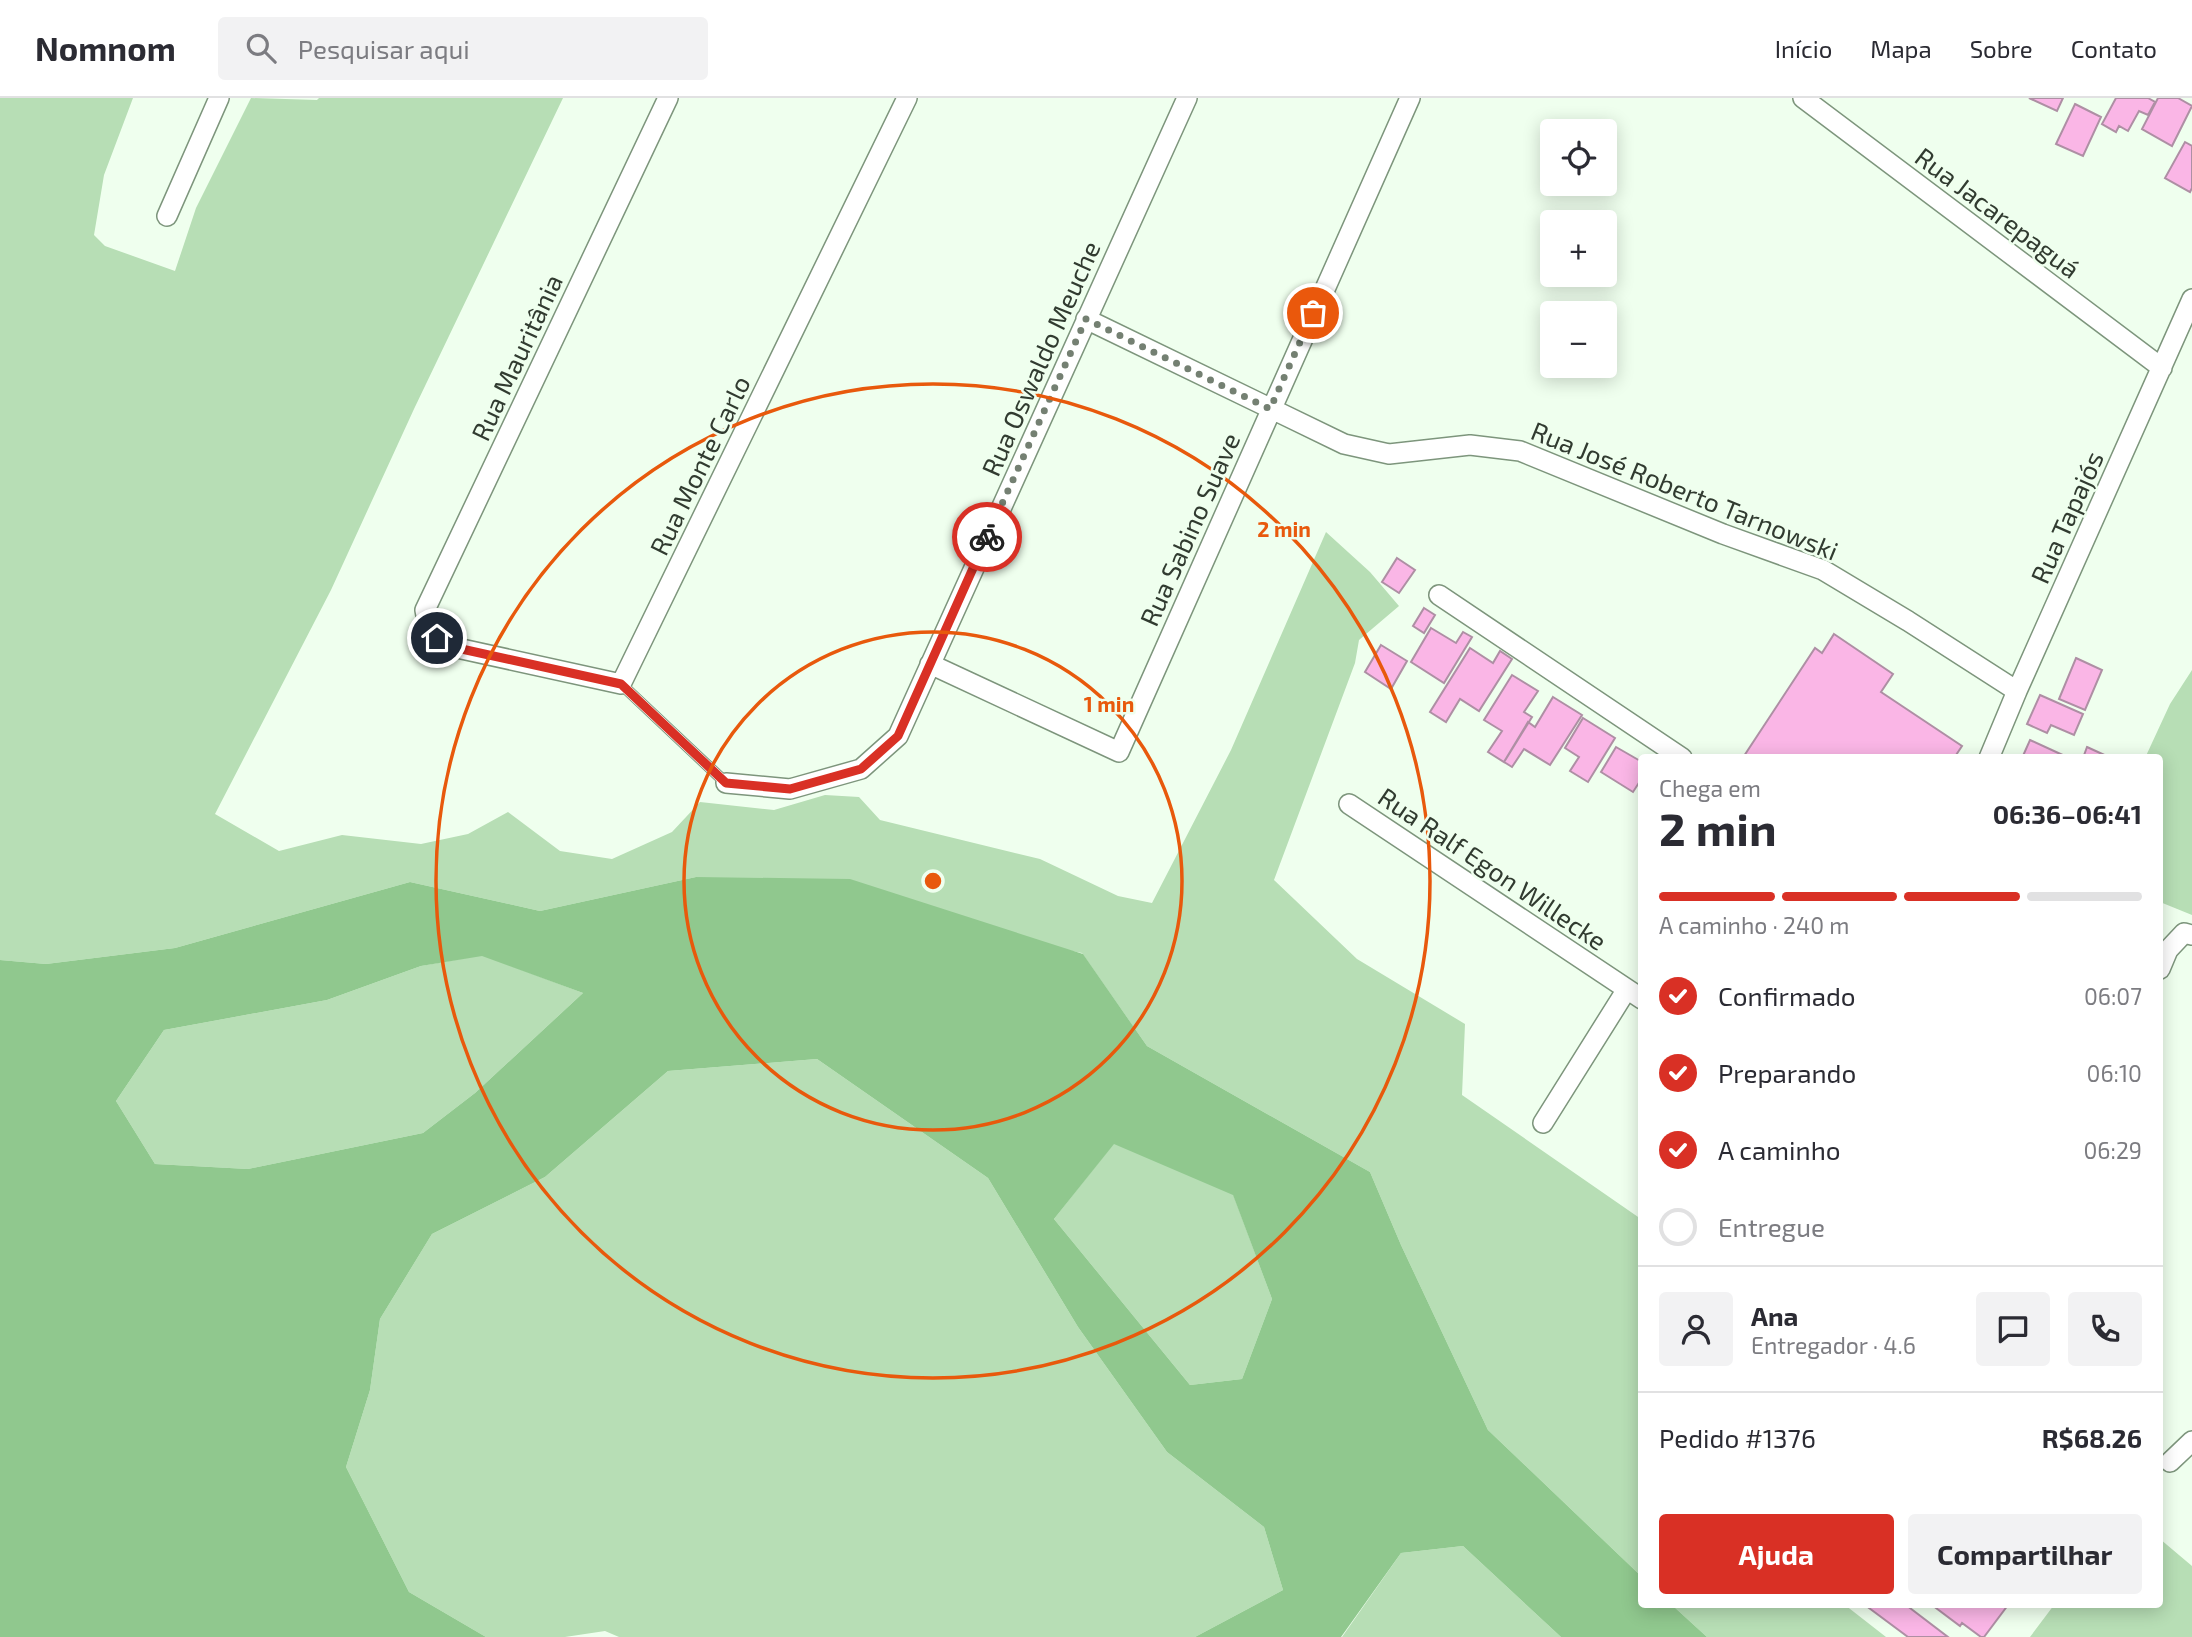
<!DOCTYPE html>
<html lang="pt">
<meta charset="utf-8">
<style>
:root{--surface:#fff;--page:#f2f2f3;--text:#2b2b33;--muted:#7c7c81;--line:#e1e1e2;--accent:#d93025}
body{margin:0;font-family:"Exo 2",sans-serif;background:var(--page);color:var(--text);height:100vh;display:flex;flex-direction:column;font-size:26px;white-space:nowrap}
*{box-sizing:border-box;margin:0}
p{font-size:23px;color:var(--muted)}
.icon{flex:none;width:38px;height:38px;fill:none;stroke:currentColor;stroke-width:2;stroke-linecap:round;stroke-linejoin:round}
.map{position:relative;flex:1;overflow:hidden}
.side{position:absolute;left:1638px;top:656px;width:525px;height:854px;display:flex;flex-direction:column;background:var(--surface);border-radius:7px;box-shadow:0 4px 18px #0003}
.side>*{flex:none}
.controls{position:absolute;left:1540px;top:21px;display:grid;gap:14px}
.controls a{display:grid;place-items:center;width:77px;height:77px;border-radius:7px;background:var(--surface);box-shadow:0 4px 18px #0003;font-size:35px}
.pin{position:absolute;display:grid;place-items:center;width:60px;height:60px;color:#fff;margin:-30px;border:4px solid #fff;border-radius:50%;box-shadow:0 2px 7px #0007}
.courier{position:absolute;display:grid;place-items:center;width:70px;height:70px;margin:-35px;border:5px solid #d93025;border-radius:50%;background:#fff;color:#222;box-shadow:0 2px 9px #0007}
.head em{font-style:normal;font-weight:700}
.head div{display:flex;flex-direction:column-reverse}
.head{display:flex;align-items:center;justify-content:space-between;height:119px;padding:0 21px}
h1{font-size:46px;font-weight:700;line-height:52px}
.bar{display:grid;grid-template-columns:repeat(4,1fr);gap:10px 7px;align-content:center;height:84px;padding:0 21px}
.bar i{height:9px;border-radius:5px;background:var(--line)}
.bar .active{background:var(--accent)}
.bar p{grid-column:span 4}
.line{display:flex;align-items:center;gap:18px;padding:0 21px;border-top:2px solid var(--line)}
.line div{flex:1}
.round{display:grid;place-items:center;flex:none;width:74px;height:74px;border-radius:7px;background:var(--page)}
ol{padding:0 21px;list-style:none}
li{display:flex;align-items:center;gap:21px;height:77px}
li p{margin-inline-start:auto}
li .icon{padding:7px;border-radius:50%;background:var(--accent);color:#fff;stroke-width:4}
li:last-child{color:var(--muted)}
li i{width:38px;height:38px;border:4px solid var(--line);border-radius:50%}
.cta{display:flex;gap:14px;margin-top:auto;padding:14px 21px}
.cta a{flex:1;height:80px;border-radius:7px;background:var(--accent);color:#fff;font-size:28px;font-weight:700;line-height:80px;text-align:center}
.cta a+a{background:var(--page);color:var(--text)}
header{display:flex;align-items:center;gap:42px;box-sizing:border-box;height:98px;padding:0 35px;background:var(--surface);border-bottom:2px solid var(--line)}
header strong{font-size:33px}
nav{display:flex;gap:38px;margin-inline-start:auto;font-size:24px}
.search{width:490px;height:63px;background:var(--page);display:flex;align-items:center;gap:18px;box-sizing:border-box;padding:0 24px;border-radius:7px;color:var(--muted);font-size:26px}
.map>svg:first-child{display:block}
.green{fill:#b7deb5}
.water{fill:#90c88e;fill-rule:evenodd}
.building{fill:#fab6e6;stroke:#ae8fa4;stroke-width:2}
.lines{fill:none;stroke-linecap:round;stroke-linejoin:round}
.lane-casing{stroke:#7d957c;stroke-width:12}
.street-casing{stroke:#7d957c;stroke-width:22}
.lane{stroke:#fff;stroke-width:10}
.street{stroke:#fff;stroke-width:19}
.done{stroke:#748072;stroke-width:7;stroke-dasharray:0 12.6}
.route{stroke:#d93025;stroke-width:9}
.ring{fill:none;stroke:#e8590c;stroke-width:3.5}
.labels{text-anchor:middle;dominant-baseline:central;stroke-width:5;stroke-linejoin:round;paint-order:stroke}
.street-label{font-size:26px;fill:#313b30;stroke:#efffee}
.centre{fill:#e8590c;stroke:#efffee;stroke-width:3.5}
.ring-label{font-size:21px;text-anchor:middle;font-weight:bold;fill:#e8590c;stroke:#efffee;stroke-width:5;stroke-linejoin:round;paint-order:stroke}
</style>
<header>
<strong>Nomnom</strong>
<div class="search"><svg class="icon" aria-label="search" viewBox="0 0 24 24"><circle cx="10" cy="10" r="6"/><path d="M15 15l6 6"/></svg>Pesquisar aqui</div>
<nav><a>Início</a><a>Mapa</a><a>Sobre</a><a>Contato</a></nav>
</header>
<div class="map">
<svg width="2192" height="1539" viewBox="0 0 2192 1539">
<rect width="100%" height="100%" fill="#efffee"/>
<path class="green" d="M0,0H133L104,77L94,137L105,148L175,173L196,110L251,0L317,2L319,0H563L414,311L331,492L215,716L279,753L342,737L421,746L468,736L508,714L560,753L612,761L672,734L700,704L774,712L825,697L859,699L880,722L1040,761L1118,798L1152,805L1231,652L1326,434L1370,474L1399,508L1359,542L1355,565L1274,782L1357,861L1465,926L1462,997L1641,1121V1478L1488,1332L1401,1147L1370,1074L1147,948L1082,855L696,779L540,813L410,784L175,850L46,866L0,862Z
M2192,572V817L2160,804V660H2145L2170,606Z
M482,857L583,895L475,995L423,1035L248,1071L155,1066L116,1003L164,932L327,902L421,868Z
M817,961L988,1080L1078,1229L1167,1354L1264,1429L1283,1492L1195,1539H619L605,1533L565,1539H486L409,1494L346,1369L370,1292L380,1221L432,1136L545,1079L668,973Z
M1114,1045L1233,1096L1272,1201L1242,1281L1190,1287L1054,1121Z
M2160,1441L2192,1468V1539H2030L2054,1507H2160Z
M1463,1448L1561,1539H1342L1401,1455Z
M1672,1507H1845L1886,1539H1707Z"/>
<path class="water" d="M696,779L850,781L1083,856L1147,948L1370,1074L1401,1147L1488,1332L1641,1478L1642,1507H1672L1707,1539H1561L1463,1448L1401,1455L1341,1539H1195L1283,1492L1264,1429L1167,1354L1078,1229L988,1080L817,961L668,973L545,1079L432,1136L380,1221L370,1292L346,1369L409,1494L486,1539H0V862L46,866L175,850L410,784L540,813ZM482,858L583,895L475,995L423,1035L248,1071L155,1066L116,1003L164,932L327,902L421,868ZM1114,1046L1233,1097L1272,1201L1242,1281L1190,1287L1054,1121Z"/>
<path class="building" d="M2029,0H2063L2057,13Z
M2116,0H2148L2155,4L2148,17L2139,13L2128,33L2119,28L2116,34L2102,26Z
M2158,0H2178L2192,8L2172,48L2142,31Z
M2075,6L2101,19L2083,58L2056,46Z
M2185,44L2192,48V90L2190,94L2165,80Z
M1397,460L1415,472L1399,495L1382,484Z
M1424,510L1435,517L1424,535L1413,528Z
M1431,530L1456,545L1463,534L1472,539L1444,585L1411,564Z
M1834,536L1893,576L1881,594L1962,648L1954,660H1747L1744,658L1815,550L1822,555Z
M1381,547L1407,563L1391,591L1365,574Z
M1470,550L1493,565L1500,553L1512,561L1479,613L1460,601L1446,624L1430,614Z
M2076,560L2102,572L2085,612L2059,601Z
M1512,577L1538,593L1524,614L1532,619L1504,664L1488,654L1502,633L1484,622Z
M2040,597L2083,616L2074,637L2051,627L2047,635L2027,626Z
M1553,599L1582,617L1550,667L1524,651L1512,669L1504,664L1528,624L1535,629Z
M1583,620L1615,640L1588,684L1570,673L1579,659L1565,650Z
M2030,642L2067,659V660H2022Z
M1616,649L1642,664V680L1633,694L1601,674Z
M2087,649L2111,660H2083Z
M1865,1507H1906L1948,1539H1908Z
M1932,1507H2008L1984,1539H1981L1962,1525L1960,1528Z"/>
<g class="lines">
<defs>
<path id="lane" d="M621,586L726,685"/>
<path id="street" d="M668,0L425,512C428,531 431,537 448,548L621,586L907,0
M1803,0L2162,270
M167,118L219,0
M1086,221L1344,346L1389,356L1470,347L1520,353L1723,436L1823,472L1908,523L2017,593
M1439,497L1682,660
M930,566L1119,654L1410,0
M1989,660L2017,593L2192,201
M726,685L790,691L861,671L898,638L1187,0
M1349,706L1642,901
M2160,871L2168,852L2184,835L2192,837
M1543,1025L1627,891
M2170,1364L2192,1343"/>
</defs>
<use href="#lane" class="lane-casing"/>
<use href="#street" class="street-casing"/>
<use href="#lane" class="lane"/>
<use href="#street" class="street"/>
</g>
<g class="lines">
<path class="done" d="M987,439L1086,221L1270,311L1313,215"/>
<path class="route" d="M437,540L448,548L621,586L726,685L790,691L861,671L898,638L987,439"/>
</g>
<g class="ring">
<circle cx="933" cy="783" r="249"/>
<circle cx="933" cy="783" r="497"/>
</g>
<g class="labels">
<g class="street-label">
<text transform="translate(1998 114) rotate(37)">Rua Jacarepaguá</text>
<text transform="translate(516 259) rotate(-65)">Rua Mauritânia</text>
<text transform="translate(1040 260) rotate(-66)">Rua Oswaldo Meuche</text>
<text transform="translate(699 367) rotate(-64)">Rua Monte Carlo</text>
<text transform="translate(1685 392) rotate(22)">Rua José Roberto Tarnowski</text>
<text transform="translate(2066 419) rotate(-66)">Rua Tapajós</text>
<text transform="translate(1189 431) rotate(-66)">Rua Sabino Suave</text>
<text transform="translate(1493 770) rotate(34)">Rua Ralf Egon Willecke</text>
</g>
</g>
<circle cx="933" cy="783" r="10" class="centre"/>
<g class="ring-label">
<text x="1284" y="439">2 min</text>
<text x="1109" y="614">1 min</text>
</g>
</svg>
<div class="controls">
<a><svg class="icon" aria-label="locate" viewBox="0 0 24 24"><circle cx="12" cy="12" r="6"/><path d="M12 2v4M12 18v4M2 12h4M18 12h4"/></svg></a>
<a>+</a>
<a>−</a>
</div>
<div class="pin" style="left:1313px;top:215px;background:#ea580c"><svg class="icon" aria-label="bag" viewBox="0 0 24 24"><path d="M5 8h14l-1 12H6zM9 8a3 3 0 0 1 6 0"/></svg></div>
<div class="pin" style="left:437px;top:540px;background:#1f2937"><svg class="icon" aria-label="home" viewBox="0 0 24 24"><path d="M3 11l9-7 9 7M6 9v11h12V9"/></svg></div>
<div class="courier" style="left:987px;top:439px"><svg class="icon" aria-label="bike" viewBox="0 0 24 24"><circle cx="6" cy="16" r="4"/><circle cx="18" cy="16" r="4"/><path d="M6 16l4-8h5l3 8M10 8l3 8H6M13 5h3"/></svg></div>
<section class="side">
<div class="head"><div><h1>2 min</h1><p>Chega em</p></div><em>06:36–06:41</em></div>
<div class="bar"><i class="active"></i><i class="active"></i><i class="active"></i><i></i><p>A caminho · 240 m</p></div>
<ol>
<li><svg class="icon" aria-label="check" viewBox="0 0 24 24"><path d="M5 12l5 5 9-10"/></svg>Confirmado<p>06:07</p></li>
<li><svg class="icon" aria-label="check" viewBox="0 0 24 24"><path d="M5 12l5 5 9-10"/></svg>Preparando<p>06:10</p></li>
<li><svg class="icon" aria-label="check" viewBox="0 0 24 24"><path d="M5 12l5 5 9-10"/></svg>A caminho<p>06:29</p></li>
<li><i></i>Entregue</li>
</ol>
<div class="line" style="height:126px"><a class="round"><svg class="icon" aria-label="person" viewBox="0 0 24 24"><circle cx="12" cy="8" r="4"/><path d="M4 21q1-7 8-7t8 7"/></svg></a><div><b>Ana</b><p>Entregador · 4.6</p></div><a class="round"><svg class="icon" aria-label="chat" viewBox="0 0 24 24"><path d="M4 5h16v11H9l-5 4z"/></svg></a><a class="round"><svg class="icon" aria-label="phone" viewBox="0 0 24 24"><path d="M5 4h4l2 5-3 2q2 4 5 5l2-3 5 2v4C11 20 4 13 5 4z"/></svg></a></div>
<div class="line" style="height:91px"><div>Pedido #1376</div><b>R$68.26</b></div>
<div class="cta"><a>Ajuda</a><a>Compartilhar</a></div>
</section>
</div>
